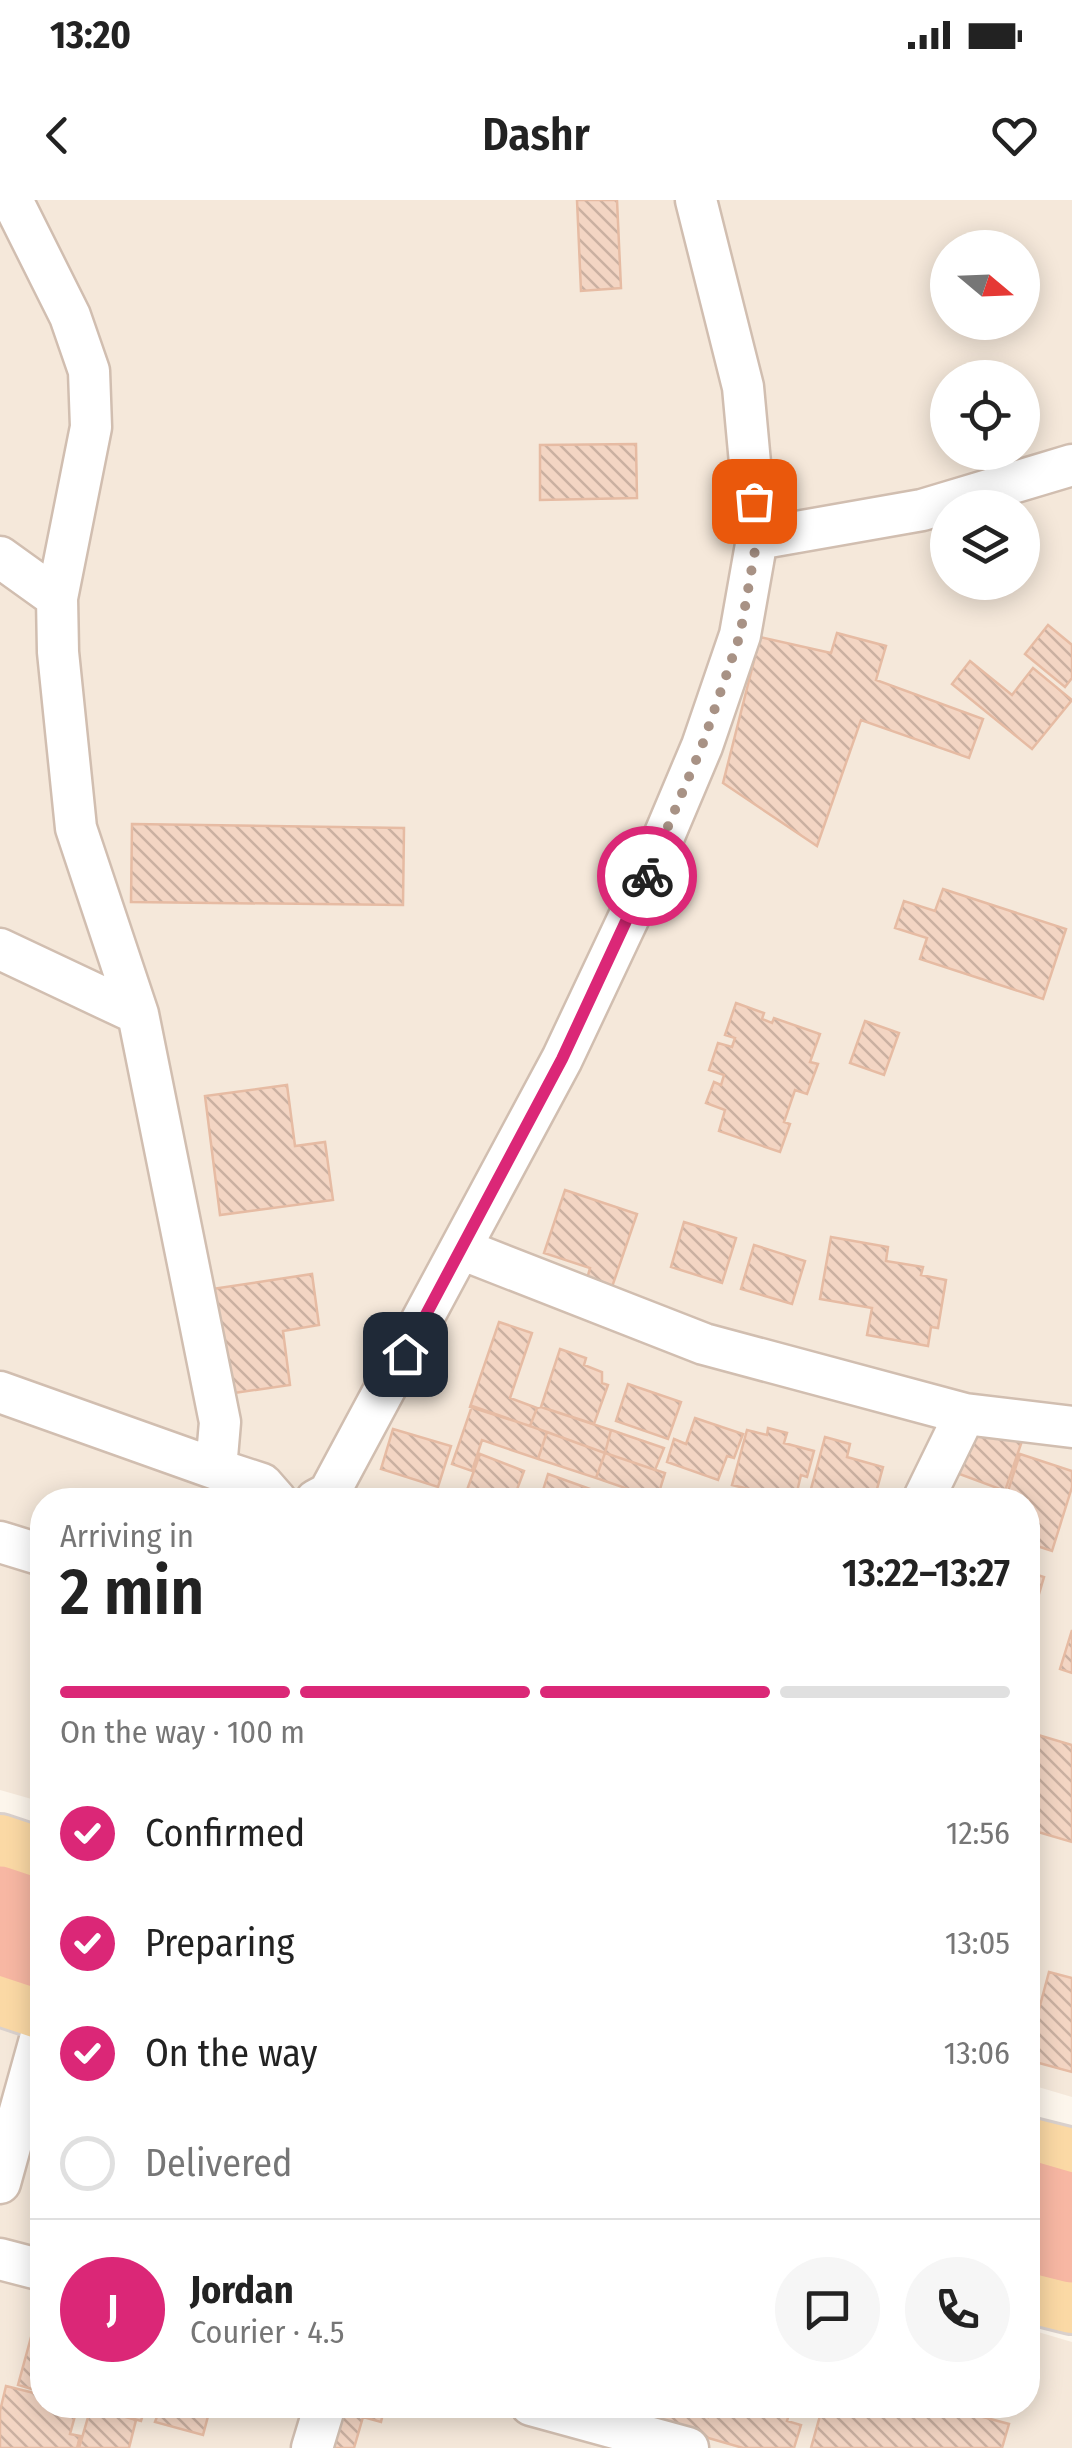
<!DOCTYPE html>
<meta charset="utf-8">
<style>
:root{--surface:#fff;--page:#f6f6f6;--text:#222;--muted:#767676;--line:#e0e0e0;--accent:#db2777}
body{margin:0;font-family:"Fira Sans Condensed",sans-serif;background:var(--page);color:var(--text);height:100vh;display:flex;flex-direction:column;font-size:38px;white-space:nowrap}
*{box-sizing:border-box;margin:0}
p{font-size:32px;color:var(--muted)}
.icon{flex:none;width:55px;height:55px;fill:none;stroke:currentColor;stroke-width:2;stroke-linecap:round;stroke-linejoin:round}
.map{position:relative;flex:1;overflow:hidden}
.side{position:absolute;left:30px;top:1288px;width:1010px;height:930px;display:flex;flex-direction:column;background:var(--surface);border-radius:40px;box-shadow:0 5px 25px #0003}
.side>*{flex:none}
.needle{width:65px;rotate:109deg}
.fabs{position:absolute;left:930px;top:30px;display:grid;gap:20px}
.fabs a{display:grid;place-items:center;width:110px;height:110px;border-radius:50%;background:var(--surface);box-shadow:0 5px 25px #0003;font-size:50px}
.pin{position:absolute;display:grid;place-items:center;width:85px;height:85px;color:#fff;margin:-42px;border-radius:20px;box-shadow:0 5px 15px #0006}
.courier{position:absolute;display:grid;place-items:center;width:100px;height:100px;margin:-50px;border:8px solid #db2777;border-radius:50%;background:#fff;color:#222;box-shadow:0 2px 12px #0007}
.head em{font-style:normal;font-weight:600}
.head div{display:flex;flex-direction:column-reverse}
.head{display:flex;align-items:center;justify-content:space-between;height:170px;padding:0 30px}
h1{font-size:65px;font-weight:600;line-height:75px}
.bar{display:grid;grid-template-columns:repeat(4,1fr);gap:15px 10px;align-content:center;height:120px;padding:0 30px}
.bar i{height:12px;border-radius:8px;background:var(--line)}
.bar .active{background:var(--accent)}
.bar p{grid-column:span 4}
.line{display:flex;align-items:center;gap:25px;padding:0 30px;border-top:2px solid var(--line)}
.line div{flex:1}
.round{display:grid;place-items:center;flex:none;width:105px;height:105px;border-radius:52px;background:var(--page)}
ol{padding:0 30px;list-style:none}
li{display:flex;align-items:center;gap:30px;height:110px}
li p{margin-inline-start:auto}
li .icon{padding:10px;border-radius:50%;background:var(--accent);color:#fff;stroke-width:4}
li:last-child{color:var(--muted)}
li i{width:55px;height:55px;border:5px solid var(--line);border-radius:50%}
.status{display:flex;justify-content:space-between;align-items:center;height:70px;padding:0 50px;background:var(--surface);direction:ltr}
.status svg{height:28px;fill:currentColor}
header{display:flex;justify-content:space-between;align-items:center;height:130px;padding:0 30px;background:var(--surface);font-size:45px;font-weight:600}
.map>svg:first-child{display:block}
.residential{fill:#f5e8da;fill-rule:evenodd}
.building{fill:url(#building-back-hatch);stroke:#e6bba3;stroke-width:2.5}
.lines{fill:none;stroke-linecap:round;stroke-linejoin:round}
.minor-casing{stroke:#d1beb0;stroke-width:45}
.major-casing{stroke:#dad1cd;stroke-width:58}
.highway-casing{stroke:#dad1cd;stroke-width:60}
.minor{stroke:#fff;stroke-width:40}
.major{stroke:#fbd9a5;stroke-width:52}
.highway{stroke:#f7b7a3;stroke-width:55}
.done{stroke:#a89285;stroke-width:10;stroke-dasharray:0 18}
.route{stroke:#db2777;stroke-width:12}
</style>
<div class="status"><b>13:20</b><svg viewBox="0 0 49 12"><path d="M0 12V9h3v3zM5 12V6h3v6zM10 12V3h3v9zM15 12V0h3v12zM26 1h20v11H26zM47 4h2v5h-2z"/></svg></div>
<header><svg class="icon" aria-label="back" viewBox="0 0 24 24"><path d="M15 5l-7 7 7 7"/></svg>Dashr<svg class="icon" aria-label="heart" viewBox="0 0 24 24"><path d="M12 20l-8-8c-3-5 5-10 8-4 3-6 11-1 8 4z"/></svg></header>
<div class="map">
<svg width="1072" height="2248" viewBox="0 0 1072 2248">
<defs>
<pattern id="building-back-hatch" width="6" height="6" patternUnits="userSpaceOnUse" patternTransform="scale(2.5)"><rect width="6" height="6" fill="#f3d5c3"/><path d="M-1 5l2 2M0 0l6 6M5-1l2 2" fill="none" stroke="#cab0a1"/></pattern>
</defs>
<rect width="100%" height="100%" fill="#fdf6ec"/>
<path class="residential" d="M0,0H1072V1897L1028,1884V1300H42V1602L0,1590ZM948,48H1022V122H948ZM948,178H1022V252H948ZM948,308H1022V382H948Z
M0,1823L42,1836V2205H1028V2129L1072,2142V2248H0Z"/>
<path class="building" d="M577,0H617L621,88L581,91Z
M636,244L637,298L540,300V245Z
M1048,425L1072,445V478L1065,487L1025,454Z
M837,433L886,446L876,480L983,519L969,558L861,520L817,646L723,583L760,437L831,453Z
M970,461L1012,495L1033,468L1072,500L1032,549L952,484Z
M132,624L404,628L403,705L131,702Z
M943,689L1066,729L1043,799L920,759L927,738L895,728L904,701L935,711Z
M736,803L764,813L762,819L772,823L774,818L820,834L810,862L818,864L807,894L795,890L784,922L790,924L780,952L719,931L725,910L706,903L714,882L721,885L724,875L709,870L718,843L732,847L735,838L725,835Z
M865,821L899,833L884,875L850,863Z
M287,885L295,946L325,942L333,1000L220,1015L205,896Z
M565,990L637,1014L612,1087L587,1079L590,1068L544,1053Z
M684,1022L736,1038L722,1083L671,1067Z
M831,1037L888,1047L886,1061L923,1067L921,1075L946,1080L938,1128L931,1127L928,1146L867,1135L872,1108L820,1099Z
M754,1045L805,1061L792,1104L741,1089Z
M312,1074L319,1125L283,1131L290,1185L227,1194L212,1089Z
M499,1122L532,1133L510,1198L537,1208L530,1226L470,1207Z
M560,1149L586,1158L584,1165L602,1172V1183L608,1185L594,1224L541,1207Z
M628,1184L681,1202L668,1239L616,1221Z
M472,1206L547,1232L538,1259L482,1240L472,1271L452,1264Z
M541,1207L611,1230L605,1253L530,1226L537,1208Z
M695,1218L743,1234L734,1258L727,1256L718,1280L667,1262L674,1239L686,1244Z
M768,1228L787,1233L784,1243L814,1251L807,1277L801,1275L795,1300L732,1285L747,1230L767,1235Z
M393,1229L451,1246L438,1287L381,1269Z
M961,1229L1024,1235L1005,1291L946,1269Z
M611,1230L664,1248L655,1270L605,1253Z
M547,1232L605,1253L596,1278L538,1259Z
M825,1237L850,1244L847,1257L883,1267L874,1300H808Z
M605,1253L665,1273L657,1299L596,1278Z
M480,1254L524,1271L513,1300H494L467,1290Z
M1020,1254L1072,1271V1287L1052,1351L1028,1343V1300H1005Z
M548,1274L593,1290L590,1300H540Z
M1028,1372L1044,1377L1036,1404L1028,1402Z
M1072,1430V1473L1060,1469Z
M1028,1532L1072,1545V1642L1028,1629Z
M1049,1772L1072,1778V1872L1028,1860V1850Z
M33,2130L42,2132V2192L18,2185Z
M6,2186L42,2195V2205H78L70,2234L80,2236L77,2248H0V2211Z
M91,2205H211L203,2235L155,2222L158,2214L144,2211L141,2221L91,2207Z
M385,2205L381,2222L363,2217L354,2248H327L336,2216L345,2206Z
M605,2205H668L708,2217L712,2205H792L787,2221L801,2225L794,2248H743L604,2208Z
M823,2205H983L979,2216L1009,2224L1002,2248H811Z
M91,2207L136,2220L129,2248H79Z"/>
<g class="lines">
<defs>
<path id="minor" d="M12,0L70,116L89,171L91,227L57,398L58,452L76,628L138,814L220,1222L216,1269L262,1284L276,1300
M757,339L922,310L1072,265
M0,357L57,398
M0,749L138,814
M461,1049L704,1144L965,1214
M0,1192L216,1269
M316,1300L329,1293L562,859L637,700L702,546L740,435L757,339L743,187L696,0
M923,1300L965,1214L1072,1227
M0,1342L42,1355
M0,1983L42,1832
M0,2059L42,2070
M531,2205L688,2248
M312,2248L325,2205"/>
<path id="major" d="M0,1641L42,1655
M0,1799L42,1813
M1028,1944L1072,1955
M1028,2096L1072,2107"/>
<path id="highway" d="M0,1694L42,1708
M0,1747L42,1761
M1028,1988L1072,2001
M1028,2044L1072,2055"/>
</defs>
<use href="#minor" class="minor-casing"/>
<use href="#major" class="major-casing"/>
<use href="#highway" class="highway-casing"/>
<use href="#minor" class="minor"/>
<use href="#major" class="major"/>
<use href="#highway" class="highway"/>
</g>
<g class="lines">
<path class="done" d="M647,676L702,546L740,435L757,339L754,301"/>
<path class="route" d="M405,1154L562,859L647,676"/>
</g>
</svg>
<div class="fabs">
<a><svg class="needle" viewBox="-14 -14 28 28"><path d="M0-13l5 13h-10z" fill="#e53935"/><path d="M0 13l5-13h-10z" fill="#767676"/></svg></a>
<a><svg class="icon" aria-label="locate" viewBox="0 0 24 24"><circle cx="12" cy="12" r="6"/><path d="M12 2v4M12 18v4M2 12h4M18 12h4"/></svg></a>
<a><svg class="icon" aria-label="layers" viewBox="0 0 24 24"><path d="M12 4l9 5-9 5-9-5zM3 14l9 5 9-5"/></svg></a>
</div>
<div class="pin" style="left:754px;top:301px;background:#ea580c"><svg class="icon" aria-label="bag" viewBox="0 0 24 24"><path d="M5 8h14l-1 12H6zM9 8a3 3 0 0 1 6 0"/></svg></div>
<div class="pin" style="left:405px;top:1154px;background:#1f2937"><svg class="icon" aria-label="home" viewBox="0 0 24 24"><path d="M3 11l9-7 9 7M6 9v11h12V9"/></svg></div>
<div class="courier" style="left:647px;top:676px"><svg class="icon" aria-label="bike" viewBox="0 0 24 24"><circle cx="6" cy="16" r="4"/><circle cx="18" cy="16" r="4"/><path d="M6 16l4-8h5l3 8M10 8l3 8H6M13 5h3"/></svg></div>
<section class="side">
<div class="head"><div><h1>2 min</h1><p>Arriving in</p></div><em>13:22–13:27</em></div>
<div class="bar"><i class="active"></i><i class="active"></i><i class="active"></i><i></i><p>On the way · 100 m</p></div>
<ol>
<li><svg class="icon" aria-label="check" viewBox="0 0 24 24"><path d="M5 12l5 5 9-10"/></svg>Confirmed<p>12:56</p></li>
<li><svg class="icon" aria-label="check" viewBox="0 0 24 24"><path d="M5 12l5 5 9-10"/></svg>Preparing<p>13:05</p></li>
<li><svg class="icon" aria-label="check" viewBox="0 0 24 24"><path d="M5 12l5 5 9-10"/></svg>On the way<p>13:06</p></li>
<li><i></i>Delivered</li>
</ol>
<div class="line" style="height:180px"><b class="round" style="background:var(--accent);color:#fff">J</b><div><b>Jordan</b><p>Courier · 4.5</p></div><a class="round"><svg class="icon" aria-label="chat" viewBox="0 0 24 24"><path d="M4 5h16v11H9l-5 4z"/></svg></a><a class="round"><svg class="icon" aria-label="phone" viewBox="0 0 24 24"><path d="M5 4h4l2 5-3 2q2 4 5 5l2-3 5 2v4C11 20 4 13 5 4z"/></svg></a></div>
</section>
</div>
